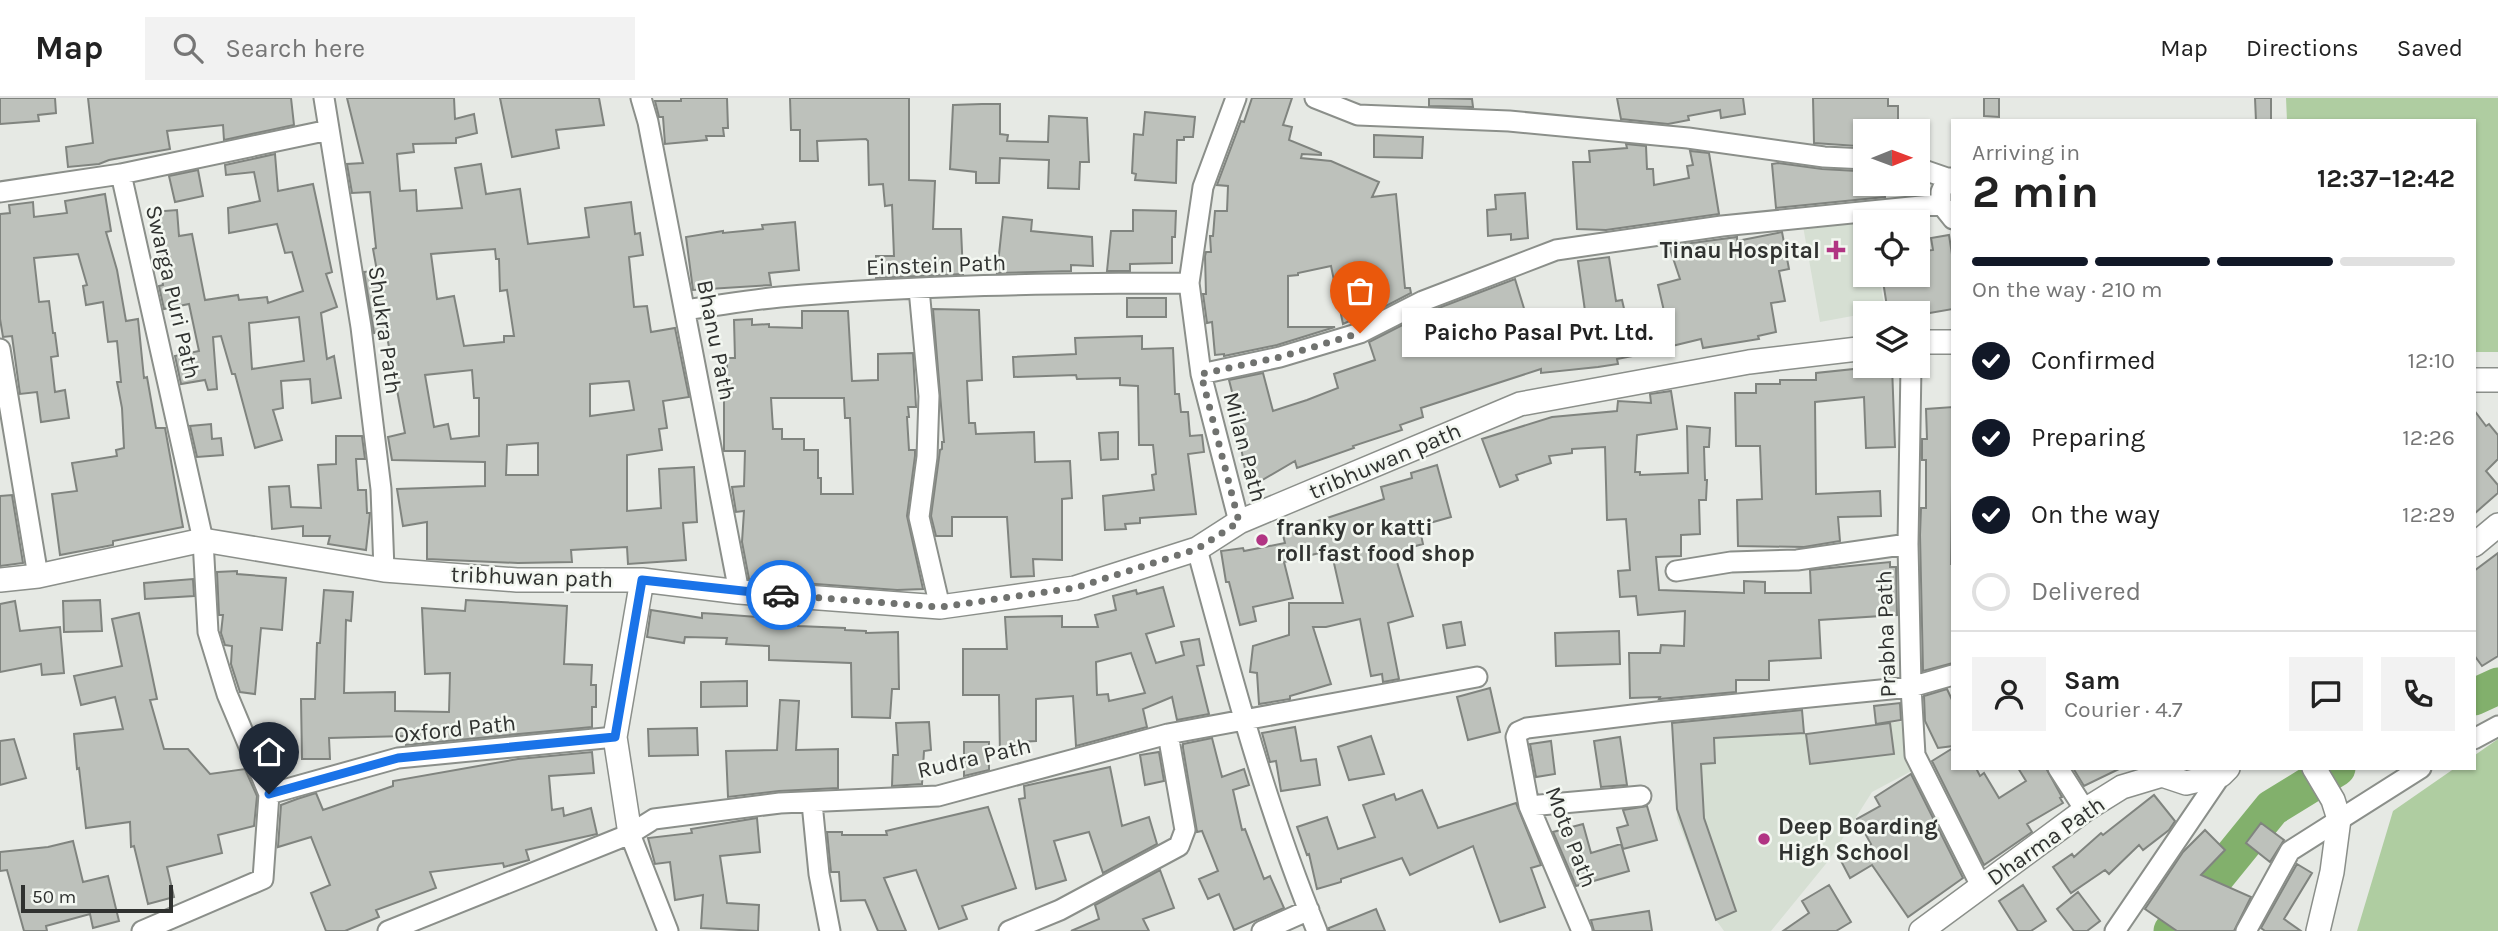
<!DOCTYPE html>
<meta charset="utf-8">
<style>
:root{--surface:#fff;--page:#f2f2f2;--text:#222;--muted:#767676;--line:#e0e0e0;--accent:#111827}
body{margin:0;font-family:Karla,sans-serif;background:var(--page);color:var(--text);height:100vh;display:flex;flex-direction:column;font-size:26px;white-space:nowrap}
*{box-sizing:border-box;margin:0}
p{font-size:23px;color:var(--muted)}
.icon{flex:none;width:38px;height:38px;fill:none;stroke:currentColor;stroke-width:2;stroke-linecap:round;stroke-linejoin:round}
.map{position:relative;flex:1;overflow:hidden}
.details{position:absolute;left:1951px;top:21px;width:525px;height:651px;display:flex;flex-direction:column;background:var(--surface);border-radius:0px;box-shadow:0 2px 5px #0004}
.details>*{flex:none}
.needle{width:46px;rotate:89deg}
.tools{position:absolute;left:1853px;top:21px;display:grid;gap:14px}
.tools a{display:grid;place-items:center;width:77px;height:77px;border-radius:0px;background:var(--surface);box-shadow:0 2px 5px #0004;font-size:35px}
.scale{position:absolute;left:21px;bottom:18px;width:152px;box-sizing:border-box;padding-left:7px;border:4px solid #303230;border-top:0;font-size:19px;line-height:24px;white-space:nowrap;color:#303230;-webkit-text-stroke:5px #f3f7f1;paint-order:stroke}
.pin{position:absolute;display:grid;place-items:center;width:60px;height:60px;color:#fff;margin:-72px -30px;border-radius:50% 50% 50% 0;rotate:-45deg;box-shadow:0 0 7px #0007}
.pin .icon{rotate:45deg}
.courier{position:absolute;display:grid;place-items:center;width:70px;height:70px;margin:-35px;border:5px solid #1a73e8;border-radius:50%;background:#fff;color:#222;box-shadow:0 2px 9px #0007}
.bubble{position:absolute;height:49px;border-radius:0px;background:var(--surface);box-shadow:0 2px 5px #0004;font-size:23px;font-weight:700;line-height:49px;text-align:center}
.summary em{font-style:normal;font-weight:700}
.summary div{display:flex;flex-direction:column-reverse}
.summary{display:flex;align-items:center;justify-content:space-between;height:119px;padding:0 21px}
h1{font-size:46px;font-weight:700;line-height:52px}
.bar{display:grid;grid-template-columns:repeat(4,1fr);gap:10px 7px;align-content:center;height:84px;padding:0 21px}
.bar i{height:9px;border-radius:5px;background:var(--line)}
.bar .current{background:var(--accent)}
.bar p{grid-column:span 4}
.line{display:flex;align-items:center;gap:18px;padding:0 21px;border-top:2px solid var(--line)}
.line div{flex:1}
.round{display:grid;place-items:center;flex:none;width:74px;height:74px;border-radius:0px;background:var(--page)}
ol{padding:0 21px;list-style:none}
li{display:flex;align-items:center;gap:21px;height:77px}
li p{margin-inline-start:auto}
li .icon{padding:7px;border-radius:50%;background:var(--accent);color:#fff;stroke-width:4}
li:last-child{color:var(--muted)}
li i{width:38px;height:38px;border:4px solid var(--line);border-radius:50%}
header{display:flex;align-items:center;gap:42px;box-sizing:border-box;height:98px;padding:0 35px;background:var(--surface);border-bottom:2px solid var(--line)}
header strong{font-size:33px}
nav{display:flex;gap:38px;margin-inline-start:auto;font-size:24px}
.search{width:490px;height:63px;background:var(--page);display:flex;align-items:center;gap:18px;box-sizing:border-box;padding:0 24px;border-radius:0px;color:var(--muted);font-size:26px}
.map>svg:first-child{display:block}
.built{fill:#d6dfd3}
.green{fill:#afcda1}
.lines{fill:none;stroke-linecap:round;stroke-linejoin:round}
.river{stroke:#82b06c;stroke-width:37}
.building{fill:#bdc1bb;stroke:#80847f;stroke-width:2;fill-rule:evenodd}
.minor-casing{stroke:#8b8f8a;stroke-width:23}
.tertiary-casing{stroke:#8b8f8a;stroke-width:26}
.minor{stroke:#fff;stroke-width:19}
.tertiary{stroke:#fff;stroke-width:23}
.done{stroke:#70726f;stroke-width:7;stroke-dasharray:0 12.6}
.route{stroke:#1a73e8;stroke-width:9}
.poi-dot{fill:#b13483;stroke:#f3f7f1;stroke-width:2.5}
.labels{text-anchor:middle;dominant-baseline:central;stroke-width:5;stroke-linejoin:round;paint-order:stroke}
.poi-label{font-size:23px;font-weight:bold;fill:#303230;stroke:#f3f7f1;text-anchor:start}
.street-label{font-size:23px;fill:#303230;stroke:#f3f7f1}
</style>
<header>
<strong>Map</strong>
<div class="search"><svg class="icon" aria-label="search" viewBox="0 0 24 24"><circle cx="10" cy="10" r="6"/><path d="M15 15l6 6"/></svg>Search here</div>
<nav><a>Map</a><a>Directions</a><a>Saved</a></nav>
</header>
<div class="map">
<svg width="2498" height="833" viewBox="0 0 2498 833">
<rect width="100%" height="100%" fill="#e6e9e4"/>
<path class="built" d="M1868,115L1869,124H1866V177H1879L1885,212L1820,224L1803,128Z
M1802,610L1804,634L1807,636L1913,622L1921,668L1872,694L1829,762L1771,833H1724L1716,822L1677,720L1672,620Z"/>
<path class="green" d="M2286,0H2498V254H2475L2474,23H2287Z
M2498,641V833H2357L2393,713L2455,670H2474L2475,657Z"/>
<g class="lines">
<path class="river" d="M2474,599L2498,588
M2172,833L2272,710L2337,670"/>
</g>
<path class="building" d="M0,0H55L56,15L38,17L39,23L0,26Z
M88,0H291L294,27L224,42L223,27L167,33L170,51L109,62L99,66L68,69L66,49L93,45Z
M347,0H454L455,21L474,16L477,35L456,40V45L413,46L414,54L397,56L400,93L416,92L417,113L462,110L455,70L481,66L486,96L520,91L528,146L589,139L585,110L631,104L635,136L640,135L643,157L629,159L634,209L647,208L651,234L675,230L689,299L663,303L667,330L659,331L662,352L627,357V413L661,410L659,371L694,369L697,424L683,425L686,462L628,466L627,449L571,452L572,464L518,465L427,461V424L403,428L397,391L485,388V364L392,362L388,339L405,335L386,233L374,235L364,174L377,173L373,151L376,150L370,94L352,95L347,66L363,65ZM495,151L496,161H499L500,193L507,192L514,238H504V244L464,248L454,198L437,201L431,156ZM472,272L474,300H479V338L451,341L448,326L434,329L425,277ZM629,283L634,312L590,318V286ZM538,345V377H506L507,347Z
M500,0H599L604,27L556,32L559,50L512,59Z
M681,0H727L728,30H723L724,38H706L707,42L665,46L663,19H659L655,3H681Z
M790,0H909V82L935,83L933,131H961L963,176L876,180V158H894L892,107L885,108L883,86L869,87L868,43L866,41L817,43L818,63H800V32H791Z
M1252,0H1292L1283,27L1292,29L1289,42L1321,55V57L1302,56L1301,60L1331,63L1379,84L1372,99L1396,96L1405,190H1410L1411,195L1361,221L1360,218L1343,226L1331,168L1298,175V177L1288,178V229H1335L1277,247L1224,258V256L1215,257L1212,224L1207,225L1203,196H1206L1205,158L1206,154H1211L1210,138H1213L1215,113H1227L1228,88L1217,87L1241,23L1244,24Z
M1429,0L1472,1L1473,9L1429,8Z
M1617,0H1743L1745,16L1721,20L1720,12L1688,18L1689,22L1668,26L1621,21Z
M1813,0H1888V8H1898V30L1858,32L1857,48L1814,45Z
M1984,0H1999V19L1984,18Z
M2255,0H2271V23H2256Z
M982,6H1000V36L1008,37L1007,43L1048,44L1049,18L1087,20L1089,64H1080L1079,91L1048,90L1049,62L1000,60L999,85H976V74L950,71L953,7Z
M1145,14L1195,19L1193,39H1184V42H1177L1176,85L1135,82L1136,76L1132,75L1134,36L1143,37Z
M1374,37L1423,39L1422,60L1374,59Z
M1626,46L1646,48L1647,71H1653L1654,87L1689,80L1687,68L1693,67L1690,53L1709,55L1719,116L1606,132L1577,131L1573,64H1590L1589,53L1627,50Z
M275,56L278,93L313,86L332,174L326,176L337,209L321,215L327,261L334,258L341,300L312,305L310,281L281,283L283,310L273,312L282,342L255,350L235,276H232L221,238L213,239L217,291L208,292L205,282L181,286L175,258L199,253L189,206L164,211L159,188L163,187L152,114L177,112L179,138L192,136L205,202L238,197L239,202L267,199L268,205L303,193L292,154L285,155L277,126L229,135L228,110L260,103L254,74L226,77L225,67ZM299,219L304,263L252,271L249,225Z
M1778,65L1822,71L1857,73L1858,86H1884L1885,99L1776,110L1772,66Z
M198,72L203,98L175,104L169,78Z
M1525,95L1528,140L1511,142V136L1488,138L1487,112L1496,111L1495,97Z
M105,96L111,133L106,134L117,172L126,223L138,221L144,280L147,279L156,330H165L183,429L113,443V447L60,457L52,396L77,393L72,365L117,358L116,352L124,350L122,310L117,284H121L117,243L108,244L103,204L86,207L83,188L87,187L78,156L34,160L39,204L49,203L53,235H55L58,258L51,259L55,294L65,292L69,320L41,324L37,294L20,296L12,238L3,239L0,221V116L10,115L9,107L33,104L34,119L67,115L65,103Z
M1133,112L1176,113L1175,139H1172V165L1130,166V173H1107L1111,133H1133Z
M1003,119L1032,122L1031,133L1092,139L1093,168L1071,167V173L997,175Z
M795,124L799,172L769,175L771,187L693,192L686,139L723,133V135L763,131L762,127Z
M1782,134L1789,171L1779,173L1785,203L1771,205L1776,234L1758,238L1759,241L1703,250L1701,241L1672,248L1658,187L1680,181L1669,148L1737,139V143Z
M1949,137L1953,163V211L1918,217V215H1888L1882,177H1918V154L1933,152L1931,140Z
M1609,159L1616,203L1622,202L1629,232L1633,231L1638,257L1617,261L1618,266L1598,269L1541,275V271L1421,310L1423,319L1400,327L1402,332L1353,348L1354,350L1297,370L1295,363L1252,388L1247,381L1238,334L1242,333L1229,282L1263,275L1273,313L1307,302L1338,290L1334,276L1375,262L1369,244L1428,214L1515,181L1526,217L1552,213L1554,227L1586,220L1578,163Z
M1127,200H1166V219H1127Z
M933,211L979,212L982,282L967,283L969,325H975L976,336L1034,334L1035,364L1070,363L1072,400L1062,401V462L1033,461L1034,478L1011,479L1007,419H952V438H936L931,418L940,352L942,351V344H944Z
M802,213H848L852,283L878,282V256L913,255L916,309H908L909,319H907L909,352H915V358L907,418L923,491L897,492L749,481L742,444L744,413L736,414L732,389L744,388L745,353H724V270L727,269V260H735L734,222L752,221V227L769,226V229L802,230ZM771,300H844L845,320H850L853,396H821V380H818V352H804V341H782V331H773Z
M1142,238V251L1173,250L1175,296H1179L1181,314H1188L1190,338L1202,337L1204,354L1188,356L1196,416L1140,420V425L1125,426L1126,431L1105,432L1103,398L1154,392L1152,377L1156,376L1153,347H1139L1138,288L1120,287V280L1077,281L1076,277L1014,279L1013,259L1076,256L1075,240Z
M1863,268H1892L1895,349L1866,350L1864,299L1815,304L1816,396L1880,393L1881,418L1838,419L1840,443L1804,449L1738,448L1737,402L1762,401L1760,348H1736L1735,295H1756V286H1780V282H1816V275L1863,270Z
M1671,293L1677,331L1637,337L1635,374H1640V377L1688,375L1687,328L1710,330L1709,349H1704L1705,382H1707L1706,402H1699L1700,436L1681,437V458L1656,459L1659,492L1744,495V483L1765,484V495H1811L1810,472L1890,464V469H1896L1897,517L1819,522L1821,560L1769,563V582H1736V594L1659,601L1660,599L1630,600L1629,555H1660L1661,547L1684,548L1685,513L1638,517L1636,498L1620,499L1618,473L1630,472L1626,421L1607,422L1605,349L1572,351V355L1549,358L1551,365L1516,377L1518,382L1500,389L1482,341L1552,319L1617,313L1618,303L1651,305L1650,296Z
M1953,309L1951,466H1953V565L1923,573L1920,437L1921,410H1926V362H1922V341H1927L1926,311Z
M2474,312L2486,328L2489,326L2498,337V361L2486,373L2498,387V395L2474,416Z
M211,326L212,341L221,340L223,357L197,359L190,328Z
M1118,334V361L1101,362L1099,335Z
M336,338H362L365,361H356L358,392H366L367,415H370L366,452L328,446L330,438H303V428L272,431L269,389L289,388L291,409L321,410L318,367L336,366Z
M1437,367L1451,419L1419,428L1423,446L1394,454L1413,518L1388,525L1399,581L1383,584L1382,576L1371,578L1360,521L1326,529H1313L1331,586L1290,598V601L1259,606L1257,575L1250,574L1253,548L1289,537V505H1343L1331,452L1284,464L1293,500L1253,509L1256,523L1240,527L1229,484H1226L1221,453L1243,450L1244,453L1285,445L1283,437L1301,432L1300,429L1384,401L1381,389L1412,380L1411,375Z
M12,397L23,465L0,468V398Z
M2498,455V558L2482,568L2474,557V473Z
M237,473V476L286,480L282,532L261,530L255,596L240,594L231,566L232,548L225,547L221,535L223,517H219L217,474Z
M193,481L194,498L145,501L144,485Z
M1163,489L1174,528L1146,536L1156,565L1184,557L1181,544L1199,541L1204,567L1197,568L1209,616L1177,622L1172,599L1143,611L1147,629L1076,648L1073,598L1036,601V643L1019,644L1020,658H1000L999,597H963V551H1007L1005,519L1062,518V529H1098L1095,517L1116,512L1113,498L1136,492L1137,496ZM1131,555L1145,595L1109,603L1108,596L1097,597L1096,564Z
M324,492L353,494L351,523L346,522L344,595L395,594V613L449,614L450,575L425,576L422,510L465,513L466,502L567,508L564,566L592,567L591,587H596V609H592V629L406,647V638L329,640L330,661H302L301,601H315L317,545H320Z
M100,502L102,533L64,534L63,503Z
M15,503L20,533L60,529L64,575L42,577L41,566L0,574V506Z
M651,512L702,520V515L718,516L799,522L798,528L845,530V532L866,533V535L898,534L899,591H892L890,620L852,619L851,565L769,562V548L726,546L727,540L685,539L684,545L647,539Z
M139,515L157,601L150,602L164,651H188L210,676L245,671L257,698L254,728L218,737L222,755L167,769L174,799L148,806L134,748L131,749L130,724L86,730L79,670L77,671L74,636L123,631L115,599L81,607L74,578L122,568L112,521Z
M1461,524L1465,547L1447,550L1443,527Z
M1619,533L1620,566L1556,568L1555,535Z
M747,583V608L701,609V584Z
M1490,590L1500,634L1468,642L1457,599Z
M1947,591L1953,604V648L1938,650L1925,623L1924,598Z
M780,602L799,603L796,652L838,651V690L779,693L728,699L726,653L777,652Z
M1900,605L1901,622L1876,626L1874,608Z
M1802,612L1804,635L1714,640L1715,665L1701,666L1704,720L1736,813L1716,822L1677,711L1672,625Z
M929,624L931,652L924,653L922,686L892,688L893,657H898L896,625Z
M1890,625L1894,656L1810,666L1806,636Z
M1295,629L1301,663L1316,661L1320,687L1281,693L1276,663L1270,664L1262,635Z
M697,630L698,657L649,658L648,631Z
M1371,638L1384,676L1349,682L1338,649Z
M1620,639L1627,687L1601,689L1594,643Z
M1212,640L1222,679L1244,671L1249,687L1233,692L1242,732L1245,731L1264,781L1270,778L1284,810L1234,832L1219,796L1208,801L1199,781L1218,773L1202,733L1197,734L1183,650V646Z
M14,641L26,680L0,687V643Z
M1551,643L1555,676L1536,679L1530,646Z
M964,644H989V672L964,678Z
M1953,650V670H1976L1980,678L1984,675L1999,700L2026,683L2018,670H2046L2062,699L2060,700L2063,705L2027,726L2032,734L1984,767L1932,663Z
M592,654L594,675L549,678L552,712L563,710L564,718L591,710L597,736L526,752L529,762L504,769L503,765L430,774L436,790L376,812L379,819L345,833H326L311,795L330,787L311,739L278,749L281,707L297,701L316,695L323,712L393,688V683L518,661Z
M1159,654L1164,683L1145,687L1140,657Z
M1110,669L1122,728L1149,719L1157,746L1103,775L1089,734L1054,743L1066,782L1036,791L1019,701L1025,700L1024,688Z
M2073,670H2121L2084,688Z
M1911,676L1963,780L1908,819L1872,767L1850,780L1841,763L1871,746L1857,721L1880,708L1875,699Z
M1422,692L1438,730L1516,705L1541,767L1531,770L1545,809L1500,824L1473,748L1410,777L1402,760L1341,781V784L1317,791L1309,756L1307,757L1297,729L1327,719L1338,751L1375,739L1363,707L1394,696L1396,702Z
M2154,697L2175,723L2169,732L2143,752L2139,747L2109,776L2105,772L2071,795L2053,769L2072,756L2074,759L2101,735L2103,737Z
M1647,708L1657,742L1623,751L1617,730L1628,727L1623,712Z
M988,709L1016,790L962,808L967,821L939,831L916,772L884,780L906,833H878L865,802L841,803L839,774H831L827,734H842V737H887L886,733Z
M757,720L760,754L720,758L727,805L759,807L758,833L701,830L703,797L675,802L670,764L655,766L648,740L692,735L691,731Z
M2261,725L2284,742L2270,764L2246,745Z
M1583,726L1591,755L1621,746L1629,773L1576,788L1553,734Z
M2205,732L2225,752L2201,777L2251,799L2234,833H2177L2145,811L2183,754Z
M73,743L83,784L108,778L119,823L93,830L90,816L46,828L47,833H24L7,772L0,773V754L48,749Z
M2297,766L2312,775L2284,821L2301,833H2265L2261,830Z
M1160,772L1174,810L1143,821L1149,833H1071L1099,821L1095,807Z
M1829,787L1851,824L1836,833H1783L1809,815L1802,803Z
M2023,787L2046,823L2031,833H2018L1999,803Z
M2078,794L2100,823L2087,833H2074L2057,811Z
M1376,811L1385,833H1329V830Z
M1649,813L1652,833H1594L1591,822Z"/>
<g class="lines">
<defs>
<path id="minor" d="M324,0L361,229L381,391L384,472
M641,0L648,24L739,494
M1236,0L1203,89L1189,185L1201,276L1239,424
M1315,0L1358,17L1509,23L1688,40L1824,59L1866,61
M1918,70L1947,80
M121,76L329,32
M0,94L121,76L203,442L208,534L227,596L269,696
M1941,106L1953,121
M919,191L929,298L927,359L919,419L940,509
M685,212C717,208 748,202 780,199C915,187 1053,185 1189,185
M0,251L38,478
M1911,268L1908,446L1911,589L1915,657L1981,788
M1201,276L1280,259L1360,235L1423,203L1556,152L1722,128L1941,106V94L1947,80H1953
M1197,451C1232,580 1266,709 1317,833
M1676,473L1731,464L1797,462L1908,446
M2474,641L2498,628
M2058,670L2085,712
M812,705L819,776L830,833
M1529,708L1641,698
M630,736L668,833
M142,833L263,781L269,696L398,660L615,639
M388,833L630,736L654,721L780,705L938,698L1168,636L1477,579
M1009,833L1060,812L1179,748L1185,732L1168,636
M1262,833L1309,812
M1582,833L1529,708L1516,639L1518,634L1527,630L1657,614L1911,589L1953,577
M2115,833L2221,677
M2246,833L2290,753L2421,670"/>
<path id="tertiary" d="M1918,244H1953
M2474,282H2498
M2474,447L2498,427
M0,482L38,478L203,442L384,472L517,482H642L739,494L940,509L1075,490L1197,451L1239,424L1520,306L1749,264L1866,250
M2314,670L2333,702L2339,721L2332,774L2318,833
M630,736L615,639L642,482
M1921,833L2085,712L2122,689L2162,677L2186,685L2221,677L2228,670"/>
</defs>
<use href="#minor" class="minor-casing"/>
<use href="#tertiary" class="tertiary-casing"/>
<use href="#minor" class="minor"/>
<use href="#tertiary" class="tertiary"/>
</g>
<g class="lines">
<path class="done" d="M781,497L940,509L1075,490L1197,451L1239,424L1201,276L1280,259L1360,235"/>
<path class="route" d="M269,696L398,660L615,639L642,482L781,497"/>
</g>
<g class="poi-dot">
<path d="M1832.5 141.5h7v7h7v7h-7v7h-7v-7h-7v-7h7z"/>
<circle cx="1262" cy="442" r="7"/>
<circle cx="1764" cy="741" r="7"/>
</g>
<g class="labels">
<g class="poi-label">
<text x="1820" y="152" text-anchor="end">Tinau Hospital</text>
<text x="1276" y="429">franky or katti<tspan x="1276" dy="26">roll fast food shop</tspan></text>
<text x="1778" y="728">Deep Boarding<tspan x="1778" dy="26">High School</tspan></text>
</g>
<g class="street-label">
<text transform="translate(936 167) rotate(-2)">Einstein Path</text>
<text transform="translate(173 194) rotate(77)">Swarga Puri Path</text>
<text transform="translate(385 232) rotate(82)">Shukra Path</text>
<text transform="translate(716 242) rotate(79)">Bhanu Path</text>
<text transform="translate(1245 349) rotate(75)">Milan Path</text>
<text transform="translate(1385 363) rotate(-23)">tribhuwan path</text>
<text transform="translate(532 479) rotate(2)">tribhuwan path</text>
<text transform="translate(1886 536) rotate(-92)">Prabha Path</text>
<text transform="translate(455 631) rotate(-6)">Oxford Path</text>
<text transform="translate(974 660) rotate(-13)">Rudra Path</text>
<text transform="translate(1571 739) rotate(69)">Mote Path</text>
<text transform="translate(2046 743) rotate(-35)">Dharma Path</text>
</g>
</g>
</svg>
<div class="tools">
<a><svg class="needle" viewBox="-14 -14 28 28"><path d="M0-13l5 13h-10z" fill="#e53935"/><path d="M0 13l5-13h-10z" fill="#767676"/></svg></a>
<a><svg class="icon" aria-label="locate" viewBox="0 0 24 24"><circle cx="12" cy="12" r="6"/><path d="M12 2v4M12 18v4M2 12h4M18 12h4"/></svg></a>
<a><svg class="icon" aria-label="layers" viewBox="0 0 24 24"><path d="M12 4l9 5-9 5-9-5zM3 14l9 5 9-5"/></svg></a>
</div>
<div class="scale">50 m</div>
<div class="pin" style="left:1360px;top:235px;background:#ea580c"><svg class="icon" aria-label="bag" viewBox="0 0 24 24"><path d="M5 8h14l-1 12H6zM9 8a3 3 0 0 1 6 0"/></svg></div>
<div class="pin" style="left:269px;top:696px;background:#1f2937"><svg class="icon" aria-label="home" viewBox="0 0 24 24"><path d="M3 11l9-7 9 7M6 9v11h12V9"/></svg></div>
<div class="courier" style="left:781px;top:497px"><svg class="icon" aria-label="car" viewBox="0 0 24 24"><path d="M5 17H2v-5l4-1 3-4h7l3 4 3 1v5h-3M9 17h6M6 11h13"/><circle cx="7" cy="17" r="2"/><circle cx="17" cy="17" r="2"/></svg></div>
<div class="bubble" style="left:1402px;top:210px;width:273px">Paicho Pasal Pvt. Ltd.</div>
<section class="details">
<div class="summary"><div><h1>2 min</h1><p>Arriving in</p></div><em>12:37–12:42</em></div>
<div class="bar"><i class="current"></i><i class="current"></i><i class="current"></i><i></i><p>On the way · 210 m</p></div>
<ol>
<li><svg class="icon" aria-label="check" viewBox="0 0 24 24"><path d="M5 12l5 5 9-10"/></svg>Confirmed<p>12:10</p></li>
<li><svg class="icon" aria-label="check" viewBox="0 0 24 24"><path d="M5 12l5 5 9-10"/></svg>Preparing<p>12:26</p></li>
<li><svg class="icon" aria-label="check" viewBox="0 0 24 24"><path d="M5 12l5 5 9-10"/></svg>On the way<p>12:29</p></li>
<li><i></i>Delivered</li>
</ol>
<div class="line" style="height:126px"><a class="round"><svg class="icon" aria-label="person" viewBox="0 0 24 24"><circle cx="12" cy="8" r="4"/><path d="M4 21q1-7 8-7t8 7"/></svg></a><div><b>Sam</b><p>Courier · 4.7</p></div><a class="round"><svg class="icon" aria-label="chat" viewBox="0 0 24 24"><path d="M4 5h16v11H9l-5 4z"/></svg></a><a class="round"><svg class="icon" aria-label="phone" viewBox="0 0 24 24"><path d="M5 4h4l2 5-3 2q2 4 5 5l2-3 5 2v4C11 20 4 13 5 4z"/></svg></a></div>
</section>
</div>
